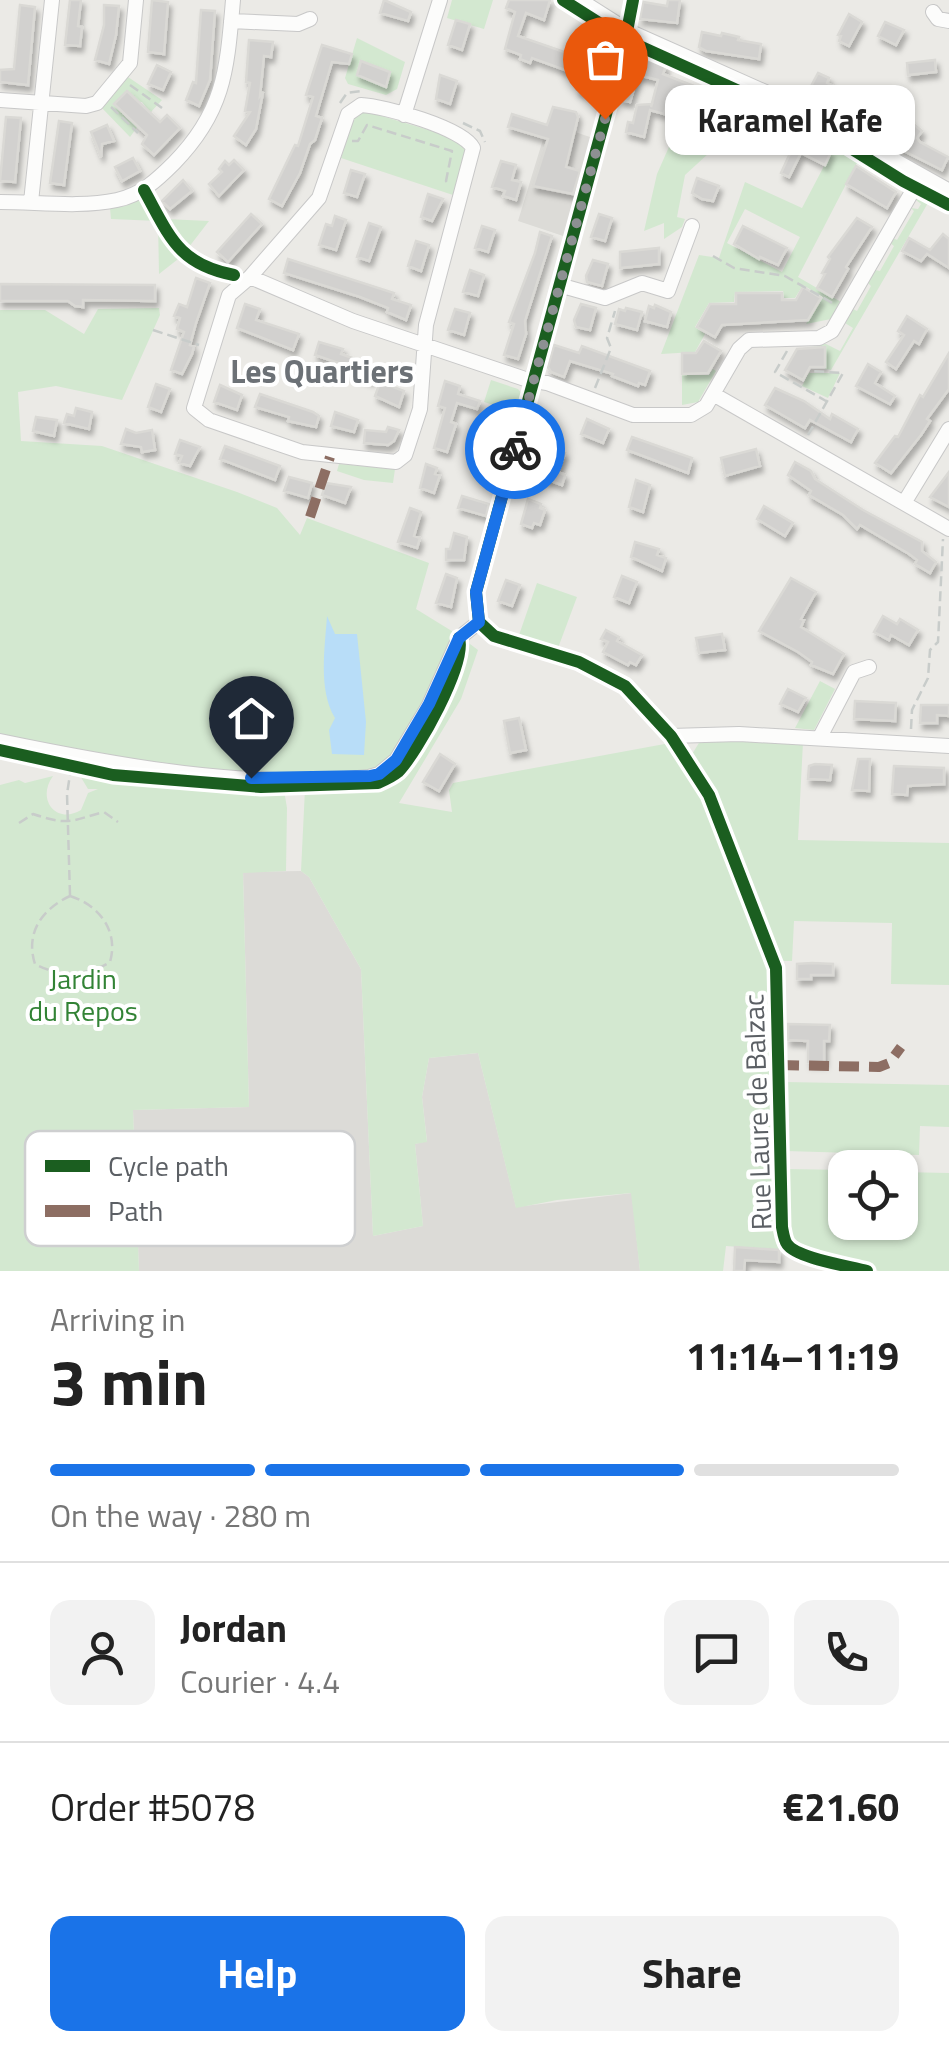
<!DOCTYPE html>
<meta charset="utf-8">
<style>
:root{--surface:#fff;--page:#f2f2f2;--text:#222;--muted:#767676;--line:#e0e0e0;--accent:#1a73e8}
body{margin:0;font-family:"Titillium Web",sans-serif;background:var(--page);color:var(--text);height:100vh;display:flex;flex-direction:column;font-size:38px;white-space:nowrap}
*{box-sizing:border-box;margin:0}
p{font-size:32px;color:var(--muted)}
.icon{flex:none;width:55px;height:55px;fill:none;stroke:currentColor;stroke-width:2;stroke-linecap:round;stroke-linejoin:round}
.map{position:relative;height:1271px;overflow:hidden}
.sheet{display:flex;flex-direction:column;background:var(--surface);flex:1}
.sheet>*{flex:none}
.tools{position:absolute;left:828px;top:1150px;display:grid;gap:20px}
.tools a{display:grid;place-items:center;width:90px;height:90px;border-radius:20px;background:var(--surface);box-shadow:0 2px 8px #0004;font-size:50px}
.pin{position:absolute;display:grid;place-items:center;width:85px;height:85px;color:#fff;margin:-102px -42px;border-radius:50% 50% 50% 0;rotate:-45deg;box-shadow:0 0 10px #0007}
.pin .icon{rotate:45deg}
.courier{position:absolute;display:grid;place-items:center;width:100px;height:100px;margin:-50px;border:8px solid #1a73e8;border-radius:50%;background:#fff;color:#222;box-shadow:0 2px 12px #0007}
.bubble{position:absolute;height:70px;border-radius:20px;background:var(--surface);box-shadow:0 2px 8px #0004;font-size:32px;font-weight:700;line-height:70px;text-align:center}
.headline em{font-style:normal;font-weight:700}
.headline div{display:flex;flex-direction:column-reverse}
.headline{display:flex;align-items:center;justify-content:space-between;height:170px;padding:0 50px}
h1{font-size:65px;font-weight:700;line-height:75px}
.bar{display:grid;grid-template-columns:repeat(4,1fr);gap:15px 10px;align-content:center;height:120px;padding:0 50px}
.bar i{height:12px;border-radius:8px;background:var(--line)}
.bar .on{background:var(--accent)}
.bar p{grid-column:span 4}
.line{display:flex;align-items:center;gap:25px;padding:0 50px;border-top:2px solid var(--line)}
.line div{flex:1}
.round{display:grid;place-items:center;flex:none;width:105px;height:105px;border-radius:20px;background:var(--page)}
.primary-button{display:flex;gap:20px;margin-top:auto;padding:20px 50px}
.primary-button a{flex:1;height:115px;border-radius:20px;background:var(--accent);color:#fff;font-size:40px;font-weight:700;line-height:115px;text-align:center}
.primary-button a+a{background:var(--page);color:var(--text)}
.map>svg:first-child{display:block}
.industrial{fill:#dcdbd7}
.green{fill:#d3e8d0;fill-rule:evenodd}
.water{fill:#b8ddf8}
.building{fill:#d2d1cf;stroke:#dad9d5;stroke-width:2.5;filter:url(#shadow)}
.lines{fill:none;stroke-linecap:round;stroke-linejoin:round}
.minor-casing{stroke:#c8c8c8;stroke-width:16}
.tertiary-casing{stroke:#c8c8c8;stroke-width:20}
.path{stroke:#c8ccca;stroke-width:2.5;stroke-dasharray:10 5;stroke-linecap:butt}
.minor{stroke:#fcfcfb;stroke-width:14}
.tertiary{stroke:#fcfcfb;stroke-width:18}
.quiet{stroke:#8d6e63;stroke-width:10;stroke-dasharray:20 10;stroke-linecap:butt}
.cycleway-casing{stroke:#fff;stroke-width:19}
.cycleway{stroke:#1b5e20;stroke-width:12}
.done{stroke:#8d9092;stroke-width:10;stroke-dasharray:0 18}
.route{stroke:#1a73e8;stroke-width:12}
.labels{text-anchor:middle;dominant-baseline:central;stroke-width:8;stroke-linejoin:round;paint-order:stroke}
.park-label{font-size:28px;fill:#328335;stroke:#fff}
.street-label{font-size:28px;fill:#5b5f64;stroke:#fff}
.quarter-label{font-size:32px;font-weight:bold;fill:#6c7176;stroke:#fff}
.key{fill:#fff;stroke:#cecfd0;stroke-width:2.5}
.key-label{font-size:28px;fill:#5b5f64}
</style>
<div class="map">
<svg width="949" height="1271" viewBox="0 0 949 1271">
<defs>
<filter id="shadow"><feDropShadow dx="3" dy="5.5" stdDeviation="2.5" flood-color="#0004"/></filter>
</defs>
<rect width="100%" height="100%" fill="#ebeae6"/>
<path class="industrial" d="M548,123L593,138L566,237L518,221Z
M301,871L309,877L361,969L373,1236L423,1226L415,1144L427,1141L422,1097L429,1058L478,1053L516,1207L632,1193L640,1271H139L133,1110L249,1107L243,872Z"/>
<path class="green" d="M452,0H493L484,29L447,18Z
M357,38L405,62L397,89L386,95L348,84L345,78Z
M128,77L162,100L150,113L142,102L115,104L126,118L138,126L130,137L101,107Z
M365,111L459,139L466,148L453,195L341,158L354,117Z
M676,131L696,139L709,153L685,175L677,217L685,219L682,227L664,239V223L644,231L657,174Z
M834,147L858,161L798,277L841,302L831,319L806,324L823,297L803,285L795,298H784L783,291L735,292L734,302L709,303L695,327L705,334L695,352L661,354L699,255L719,258L745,182L802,208ZM745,209L800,237L782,272L727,243Z
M919,193L932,196L831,370L825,369L824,347L797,345L826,344L840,351L853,328L845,323L853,309L857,311L871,286L868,283L875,270L880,271L894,246L890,243L893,238L897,240L914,211L911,208L918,209L921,204L916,200Z
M150,195L165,219L209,221L182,256L159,274L158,221L111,219L110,208L125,206Z
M159,308L160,315L122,400L56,386L18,392L21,441L102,446L237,492L277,508L300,535L307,518L429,563L416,609L455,633L431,692L385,765L365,772L255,774L121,759L0,734V310H45L84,334L98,309Z
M713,369L716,371L698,402L682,405V375H709Z
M809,373H840L828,398L802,386Z
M491,380L518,389L523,395L518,413L484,402Z
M339,464L395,469L393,483L364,480L337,471Z
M537,583L577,597L558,648L518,638Z
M466,641L478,650L461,699L399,803L452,812L449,790L453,783L670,743L699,785L771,957L780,1250L726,1246L723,1271H640L631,1193L557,1200L516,1208L478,1053L429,1058L422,1097L427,1142L415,1144L423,1226L373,1236L361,969L309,877L301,871L305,789C330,788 359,791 382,783C419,771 457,674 466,641Z
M820,681L835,689L814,730L795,728Z
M702,738L803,742L798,840L949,843V985L891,984L892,923L794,921L792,961H780L757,913L731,830L689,759Z
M79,774L158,785V781L255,791L284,790L287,808L286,871L243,873L249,1107L133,1110L139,1271H0V785L19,780L25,783L53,776C36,799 56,825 81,810L88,793L98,789H88Z
M785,1082L949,1085V1127L920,1126L919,1155L786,1151Z
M787,1169L845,1170V1222H900V1172L949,1173V1271H879L796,1245L788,1235Z"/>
<path class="water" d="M327,616L335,634H357L366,722L364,755L332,754L329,730L335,718C318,690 325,647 327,616Z"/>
<path class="building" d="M70,0H81L78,26L82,27L80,46L65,45Z
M152,0L168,2L164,54L148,52Z
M384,0L411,12L408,21L380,13Z
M509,0H550L544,20L526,13L518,36L605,66L596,93L593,95L577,90L582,76L532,58L530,63L520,59L521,55L505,49L515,12L506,8Z
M668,0H680L677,23L640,19L643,2L667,6Z
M20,5L35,7L28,85L0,82V70L14,69Z
M104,5L119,6L116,35L109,64L95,60L104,25Z
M201,10L215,11L210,80L199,106L186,100L193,82L196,83Z
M849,14L862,22L849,46L839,41L841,36L838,35Z
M456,20L470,24L462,50L448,45Z
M885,22L904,30L896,45L878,36Z
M702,32L721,36L722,33L739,37L738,40L761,44L759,59L706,51L699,47Z
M249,40L273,42L271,57L264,56L260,96L263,92L256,129L246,145L234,136L250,112L245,111L250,83L246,82Z
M322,45L352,54L349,64L332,62L316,116L322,118L315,140L310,144L300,173L282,206L269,199L295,145L298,146L313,97L306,95Z
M633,55L666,66L663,74L740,104L734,117L690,101L681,100L679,104L668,99L664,114L650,110L644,137L626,132L628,122L633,123L637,105L652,104L651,107L658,80L638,75L630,102L621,100Z
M935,60L936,72L908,75L907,63Z
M361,61L390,72L386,87L357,75Z
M157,65L171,72L163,90L148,84Z
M818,73L829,78L827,83L872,106L865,119L815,96L816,94L809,90Z
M440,75L457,81L450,104L436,99Z
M127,91L160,122L167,115L180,128L154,155L142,144L147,135L114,104Z
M553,107L576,112L578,117L566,167L580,171L573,194L533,186L548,139L508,127L512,114L547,125Z
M896,110L922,131L917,138L920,142L948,157L942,170L898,148L907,137L887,121Z
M6,117L21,118L15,182L0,181Z
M59,121L72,123L64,185L50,183Z
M107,125L114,141L102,144L101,157L91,132Z
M792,125L804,130L801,136L831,152L825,165L801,153L789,177L781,173L792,149L782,144Z
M133,158L140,171L122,181L115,167Z
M234,160L244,170L219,196L209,184L222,172L219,169L225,161L229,165Z
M501,161L516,165L512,180L521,182L516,200L503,196L505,191L492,187Z
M856,166L896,192L887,208L846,184Z
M351,170L365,174L357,197L344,193Z
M697,178L719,186L713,201L702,199L692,193Z
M183,180L192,191L170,209L162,201Z
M428,194L443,199L432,221L421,217Z
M251,214L262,224L228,262L217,252Z
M599,214L612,218L605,241L591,237Z
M335,216L346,220L336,250L319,245L326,224L332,226Z
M857,218L872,227L846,267L848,269L832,297L817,288L825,274L822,273L830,259L828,257Z
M369,223L381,227L369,261L357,257Z
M482,226L495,230L488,252L475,248Z
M743,226L787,248L778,265L760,257L759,259L734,244Z
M540,232L552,236L525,321L526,334L518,359L504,355L514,324L509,322L535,253Z
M943,234L949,239V268L927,254L921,261L902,251L909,238L930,250Z
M416,241L429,245L421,271L408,266Z
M659,248V264L620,268V252Z
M288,259L394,293L392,299L411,305L406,320L387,312L388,308L360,297L284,273Z
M593,260L608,264L602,286L587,282L586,276Z
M470,270L484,275L478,296L463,292Z
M196,278L210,283L196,323L190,345L194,346L192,354L182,374L171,370L184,332L177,329L180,318L174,316L179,304L187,307Z
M0,284L155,285V301L83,300V307L75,306L68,301H0Z
M803,287L821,298L808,320L722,325L715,337L697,327L710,304H736V293H782V300H796Z
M245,304L260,309L256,320L299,334L293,350L237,328Z
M581,304L596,308L590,330L576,327L574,320Z
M655,305L671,312L667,327L645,321L649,306L654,308Z
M626,308L642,312L637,330L615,324L619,309L625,311Z
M455,309L470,313L464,335L448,330Z
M907,316L927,329L919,344L914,341L896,369L886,362L904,335L898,331Z
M704,341L721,351L708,373L682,374V353H696Z
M319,342L343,349L341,354L375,366L371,380L348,372L350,367L315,355Z
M554,345L579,353L582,346L650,371L645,385L639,383L638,386L612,376L613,374L570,361L564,377L551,372L548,367Z
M825,347V367H810L803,380L785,370L797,349Z
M949,353V389L927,419L930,421L921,435L891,473L875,463L895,436L898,437L920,395L923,397Z
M868,364L881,372L875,383L895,396L890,404L856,386Z
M445,381L460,386L458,394L480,401L477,409L457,403L451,422L456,424L447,452L434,448L445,408L438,406Z
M380,382L404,391L399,407L375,396Z
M156,384L170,389L161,412L148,407Z
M220,385L242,395L237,410L214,402Z
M775,388L804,401L830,419L832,414L858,429L851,442L810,420L805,428L765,405Z
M260,394L313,412L319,416L316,427L288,421L289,417L255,407Z
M76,408L92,412L89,429L64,423L67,414L74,416Z
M335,412L358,420L354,432L331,426Z
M36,417L57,420L54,436L33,431Z
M587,419L609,429L603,443L581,434Z
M388,427L399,430L394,441L388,445L364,443L365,430L386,432Z
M126,429L136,433L152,430L155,450L142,452L141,447L121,444Z
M632,437L692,458L688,473L627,450Z
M180,440L200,447L190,466L179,463L182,456L175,454Z
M225,446L280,466L275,480L220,459Z
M550,448L565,453L558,472L565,475L562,485L529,473L534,458L545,462Z
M756,449L760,466L725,476L721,458Z
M795,462L811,471L815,479L863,510L922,542V551L936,562L930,573L915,564L917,560L909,554L860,525L857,529L843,515L809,495L811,491L788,475Z
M426,464L437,468L435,474L440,475L434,493L420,488Z
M949,472V507L930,497Z
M289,477L312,483L308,498L284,491Z
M636,480L650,485L643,512L629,507Z
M326,483L351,487L345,503L322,495Z
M462,496L489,504L486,516L458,508Z
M528,499L541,504L540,508L545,510L540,525L534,523L532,528L521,524Z
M764,506L793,523L785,536L757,519Z
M410,508L421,512L414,536L420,538L417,548L398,542Z
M454,533L467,537L464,560H446V549H450Z
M635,542L659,549L657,555L666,558L662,571L631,557Z
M446,574L457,578L451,607L436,603Z
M622,576L637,582L629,603L614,597Z
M791,578L816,592L801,619L804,620L801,627L844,654L833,674L811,665L812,662L798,652L759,631Z
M506,580L520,585L512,606L498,601Z
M883,616L897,624L900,619L918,630L909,645L891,635L889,640L874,632Z
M606,630L619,637L617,641L642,655L636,665L630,662L628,665L603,652L608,642L601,639Z
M722,634L725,650L699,653L696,638Z
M788,689L806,698L798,712L780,704Z
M855,701L896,703L895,721L854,719Z
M921,705H949V716L937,715V723H920Z
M519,718L526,750L510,753L504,721Z
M440,754L455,764L439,791L423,782Z
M858,759H870L869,791L852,790Z
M815,764L832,765L830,780L808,779L809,766Z
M894,766L944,768V784L908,786L907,795L892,794Z
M812,963L833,964V975H811V979H797V964Z
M788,1024L830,1025L829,1041H824V1062H808V1041L788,1040Z
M735,1247L779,1250V1262L745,1260L744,1271H734Z"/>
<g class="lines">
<defs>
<path id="minor" d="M633,0L623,52L476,592L479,622L494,636L579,662L625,686L671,736L709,795L776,968L782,1227C783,1232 784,1240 787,1244C796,1258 849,1266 867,1271
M933,12L938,19L949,21
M231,21L298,24L310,19
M0,100L86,106L97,103L130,63L136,0
M361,105C384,106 463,128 473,148L426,325L420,409L405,455L396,462L302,452L209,420L194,408L229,295L250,277L319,198L348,114Z
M404,115L440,0
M0,202C38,202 80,208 117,200C141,195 157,180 174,163C225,111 227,69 233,0
M31,202L52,0
M250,277L353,321L528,380L547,383L633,415H691L706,406L739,349L749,340L819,338L832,331L920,178
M559,285L605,298L642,283L668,291L692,226
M713,394L949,529
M904,503L949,429
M671,736L739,734L949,746
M820,737L854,672L869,667
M0,741C121,766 245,789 369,777L379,774L396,760L429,705L459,638L479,622"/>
<path id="tertiary" d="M576,0L628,33L803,111L949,193"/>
</defs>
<use href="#minor" class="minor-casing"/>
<use href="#tertiary" class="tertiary-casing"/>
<path class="path" d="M130,85L162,108
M340,103L347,93L361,91
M111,107L138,133
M463,123L480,131L485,142
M352,141H358L367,125L452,151L446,181L450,185
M149,200C172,240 183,265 232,275
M713,256L734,268L785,276L834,304
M153,330L199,345
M787,351L775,372L826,401
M595,388L611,348L607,338L615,311
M808,435L843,373L810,371
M911,729L912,710L928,678L930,650L938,642L943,539
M19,823L33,814C69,826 70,821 104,812L118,822
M70,895L67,794L71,768
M70,896C99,905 119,931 110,962C88,976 58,977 35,964C25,933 42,909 70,896Z"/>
<use href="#minor" class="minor"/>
<use href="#tertiary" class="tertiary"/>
<path class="quiet" d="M310,517L330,457
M779,1065L879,1067L889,1063L901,1047"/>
<defs>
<path id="cycleway" d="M563,0L626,40L812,124L903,181L949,205
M633,0L623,52L476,592L479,622L494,636L579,662L625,686L671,736L709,795L776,968L782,1227C783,1232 784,1240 787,1244C796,1258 849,1266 867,1271
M144,190C170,237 178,264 234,275
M0,750L113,775L261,787L378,783C385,780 392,777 398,772C417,753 467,663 459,638"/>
</defs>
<use href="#cycleway" class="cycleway-casing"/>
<use href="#cycleway" class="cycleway"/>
</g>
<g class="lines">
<path class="done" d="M515,449L605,119"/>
<path class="route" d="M251,778L370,776L379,774L396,760L429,704L459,638L479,622L476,592L515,449"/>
</g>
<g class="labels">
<g class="park-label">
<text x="83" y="978">Jardin<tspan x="83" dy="32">du Repos</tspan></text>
</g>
<g class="street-label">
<text transform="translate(757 1112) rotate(-92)">Rue Laure de Balzac</text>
</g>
<g class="quarter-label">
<text x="322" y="371">Les Quartiers</text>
</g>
</g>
<rect x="25" y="1131" width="330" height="115" rx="15" class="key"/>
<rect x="45" y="1160" width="45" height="12" fill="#1b5e20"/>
<rect x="45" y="1205" width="45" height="12" fill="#8d6e63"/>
<g class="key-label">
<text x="108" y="1176">Cycle path</text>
<text x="108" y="1221">Path</text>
</g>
</svg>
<div class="tools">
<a><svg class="icon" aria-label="locate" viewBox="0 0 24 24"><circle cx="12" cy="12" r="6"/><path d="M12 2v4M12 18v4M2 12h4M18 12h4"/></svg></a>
</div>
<div class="pin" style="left:605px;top:119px;background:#ea580c"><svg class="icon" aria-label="bag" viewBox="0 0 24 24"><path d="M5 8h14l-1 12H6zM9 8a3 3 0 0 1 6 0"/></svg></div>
<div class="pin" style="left:251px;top:778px;background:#1f2937"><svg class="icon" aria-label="home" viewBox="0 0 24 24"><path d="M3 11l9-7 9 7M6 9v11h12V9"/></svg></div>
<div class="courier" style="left:515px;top:449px"><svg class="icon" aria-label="bike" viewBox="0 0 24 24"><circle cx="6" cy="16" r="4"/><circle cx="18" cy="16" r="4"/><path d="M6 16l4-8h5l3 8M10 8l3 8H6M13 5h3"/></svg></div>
<div class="bubble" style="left:665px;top:85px;width:250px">Karamel Kafe</div>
</div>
<section class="sheet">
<div class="headline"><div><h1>3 min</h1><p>Arriving in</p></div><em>11:14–11:19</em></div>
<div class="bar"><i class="on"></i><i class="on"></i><i class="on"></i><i></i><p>On the way · 280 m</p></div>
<div class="line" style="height:180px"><a class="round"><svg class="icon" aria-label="person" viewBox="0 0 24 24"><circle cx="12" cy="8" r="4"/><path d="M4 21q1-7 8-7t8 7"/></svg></a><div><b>Jordan</b><p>Courier · 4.4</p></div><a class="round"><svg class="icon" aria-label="chat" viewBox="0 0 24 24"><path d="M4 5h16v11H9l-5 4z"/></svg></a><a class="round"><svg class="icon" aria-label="phone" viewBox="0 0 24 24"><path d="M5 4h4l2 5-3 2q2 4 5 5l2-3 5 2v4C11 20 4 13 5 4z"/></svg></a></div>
<div class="line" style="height:130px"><div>Order #5078</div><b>€21.60</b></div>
<div class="primary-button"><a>Help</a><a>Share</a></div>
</section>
